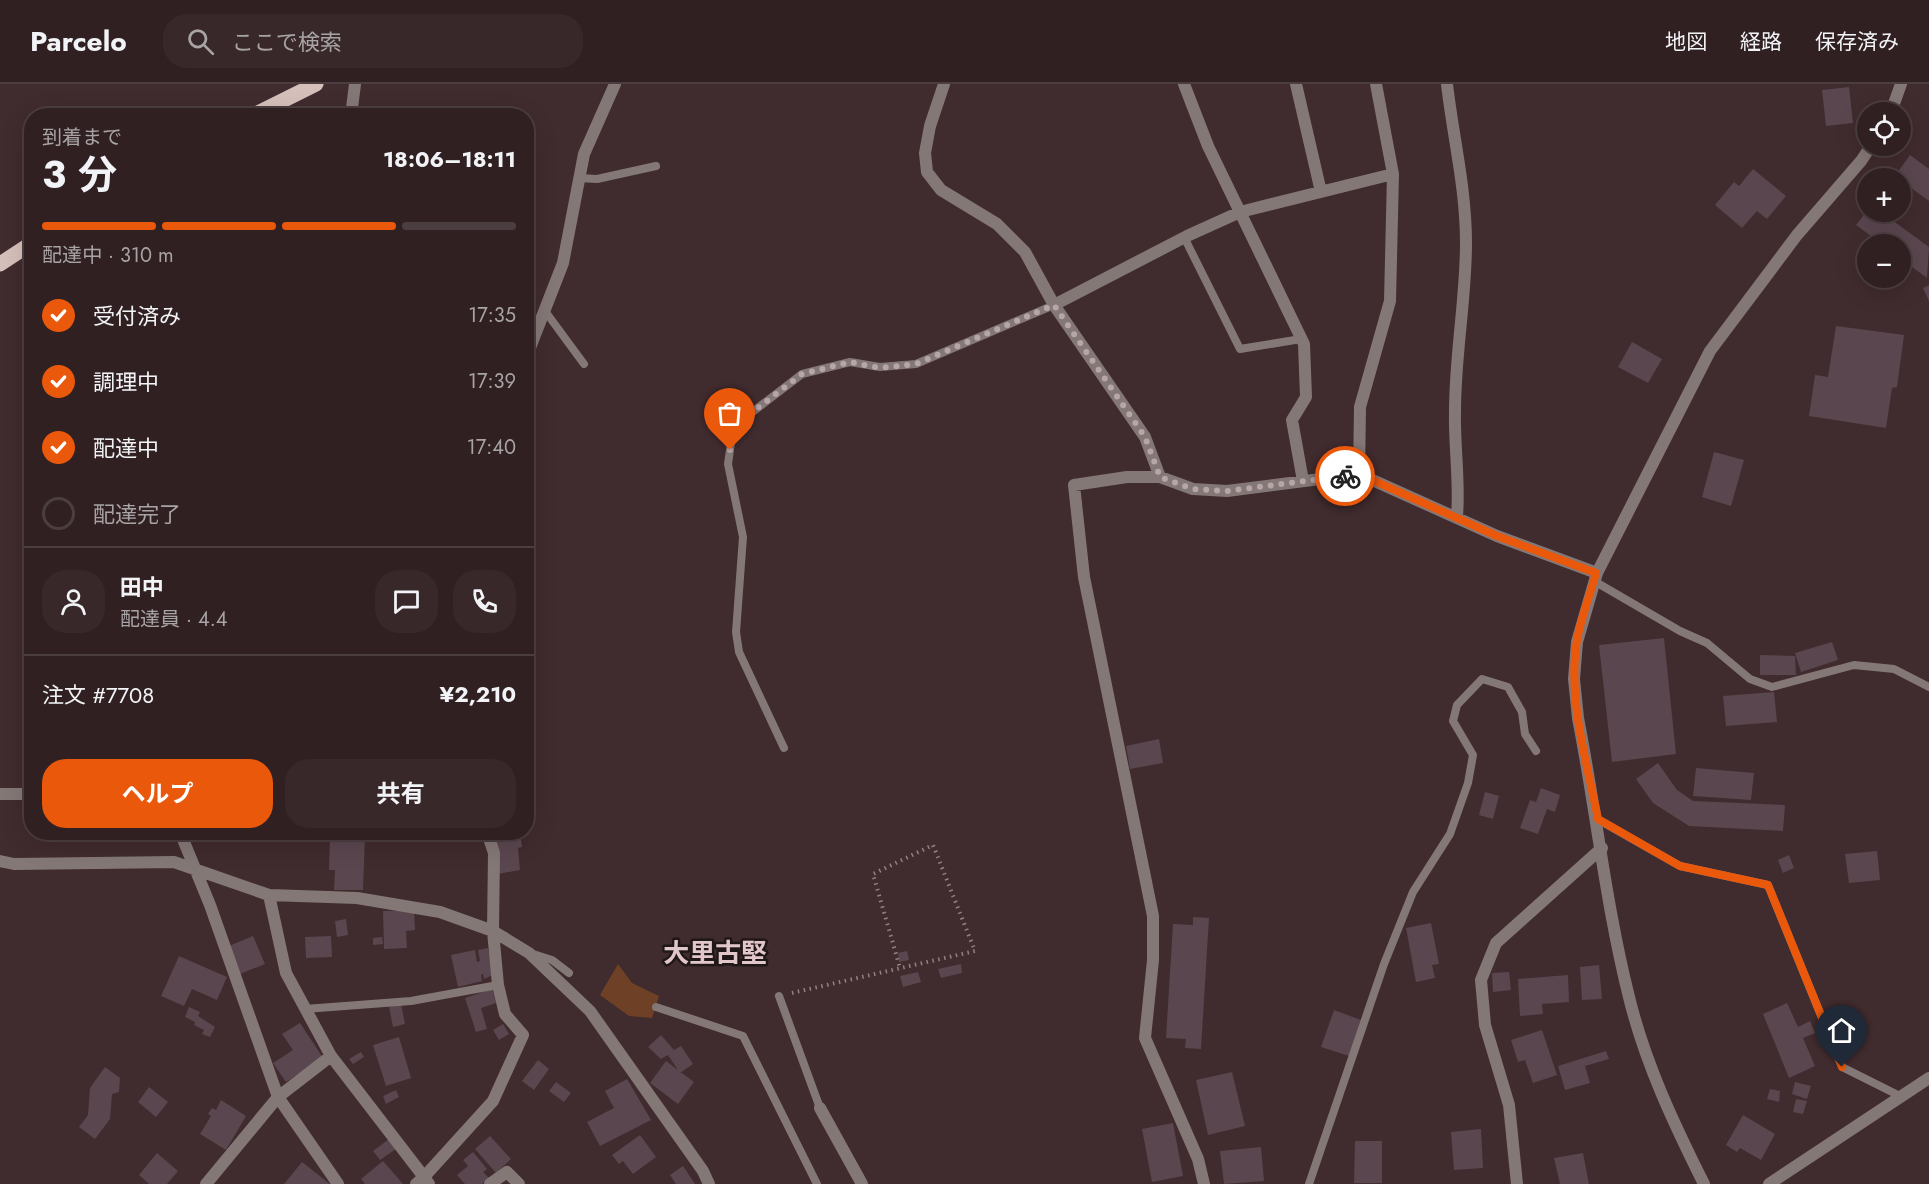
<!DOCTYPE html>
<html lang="ja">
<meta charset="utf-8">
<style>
:root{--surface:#302022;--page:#38282a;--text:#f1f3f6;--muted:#a8a3a5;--line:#4b3e40;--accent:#ea580c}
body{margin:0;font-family:Jost,"Noto Sans JP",sans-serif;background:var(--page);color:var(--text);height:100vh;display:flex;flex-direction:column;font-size:22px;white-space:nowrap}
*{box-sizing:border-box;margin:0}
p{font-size:20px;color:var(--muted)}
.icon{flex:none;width:33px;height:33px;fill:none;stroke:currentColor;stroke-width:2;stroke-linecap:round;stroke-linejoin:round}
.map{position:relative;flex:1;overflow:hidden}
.side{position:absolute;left:24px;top:24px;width:510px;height:732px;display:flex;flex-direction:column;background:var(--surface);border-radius:24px;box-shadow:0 6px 24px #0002,0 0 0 2px var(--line)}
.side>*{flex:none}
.buttons{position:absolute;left:1857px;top:18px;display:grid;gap:12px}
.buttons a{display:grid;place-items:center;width:54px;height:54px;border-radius:50%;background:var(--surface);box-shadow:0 6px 24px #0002,0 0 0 2px var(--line);font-size:30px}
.pin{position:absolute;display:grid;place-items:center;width:51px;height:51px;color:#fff;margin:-62px -26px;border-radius:50% 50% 50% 0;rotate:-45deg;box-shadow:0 0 6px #0007}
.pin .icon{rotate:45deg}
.courier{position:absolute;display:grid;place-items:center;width:60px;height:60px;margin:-30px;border:4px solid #ea580c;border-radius:50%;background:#fff;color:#222;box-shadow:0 2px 8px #0007}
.headline em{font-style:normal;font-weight:700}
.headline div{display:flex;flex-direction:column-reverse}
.headline{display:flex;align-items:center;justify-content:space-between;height:102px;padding:0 18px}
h1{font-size:39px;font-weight:700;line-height:45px}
.bar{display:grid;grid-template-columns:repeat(4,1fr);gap:9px 6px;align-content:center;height:72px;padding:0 18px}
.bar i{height:8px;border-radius:4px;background:var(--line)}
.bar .on{background:var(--accent)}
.bar p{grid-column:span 4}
.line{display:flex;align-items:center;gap:15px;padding:0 18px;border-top:2px solid var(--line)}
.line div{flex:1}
.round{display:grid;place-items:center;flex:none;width:63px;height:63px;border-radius:24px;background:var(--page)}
ol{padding:0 18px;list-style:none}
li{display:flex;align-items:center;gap:18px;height:66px}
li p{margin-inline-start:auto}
li .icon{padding:6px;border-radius:50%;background:var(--accent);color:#fff;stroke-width:4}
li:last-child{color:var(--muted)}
li i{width:33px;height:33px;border:3px solid var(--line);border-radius:50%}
.button{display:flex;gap:12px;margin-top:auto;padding:12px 18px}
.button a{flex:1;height:69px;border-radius:24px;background:var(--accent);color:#fff;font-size:24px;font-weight:700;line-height:69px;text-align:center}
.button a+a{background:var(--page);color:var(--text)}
header{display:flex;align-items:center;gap:36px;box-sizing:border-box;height:84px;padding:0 30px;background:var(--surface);border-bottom:2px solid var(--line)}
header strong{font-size:28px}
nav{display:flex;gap:33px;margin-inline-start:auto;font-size:21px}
.search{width:420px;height:54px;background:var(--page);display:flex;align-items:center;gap:15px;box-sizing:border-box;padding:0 21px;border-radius:24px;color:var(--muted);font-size:22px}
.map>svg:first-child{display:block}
.green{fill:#6e4126}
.building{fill:#5a464f}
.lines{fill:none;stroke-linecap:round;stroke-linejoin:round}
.path{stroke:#938183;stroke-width:4;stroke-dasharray:1.5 4.5;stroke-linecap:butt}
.service{stroke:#847876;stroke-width:8}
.minor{stroke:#847876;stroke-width:12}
.tertiary{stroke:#847876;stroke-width:12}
.primary{stroke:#d5bfba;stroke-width:15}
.done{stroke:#b7a6a9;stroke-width:6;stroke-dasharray:0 10.8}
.route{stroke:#ea580c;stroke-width:8}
.labels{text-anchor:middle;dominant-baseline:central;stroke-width:5;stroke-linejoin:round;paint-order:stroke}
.quarter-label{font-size:26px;font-weight:bold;fill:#e2c7ca;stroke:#201718}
</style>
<header>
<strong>Parcelo</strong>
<div class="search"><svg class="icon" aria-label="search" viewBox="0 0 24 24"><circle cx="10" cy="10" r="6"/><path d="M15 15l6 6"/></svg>ここで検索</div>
<nav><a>地図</a><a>経路</a><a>保存済み</a></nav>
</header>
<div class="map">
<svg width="1929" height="1100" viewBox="0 0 1929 1100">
<rect width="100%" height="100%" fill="#402b2e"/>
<path class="green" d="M618,880L632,899L659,912L652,934L629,932L600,911Z"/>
<path class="building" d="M1849,3L1853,39L1826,42L1822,6Z
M1910,71L1929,85V117L1895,92Z
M1753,85L1786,112L1767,135L1757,127L1742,144L1715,121L1734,98L1739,102Z
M1866,128H1881L1929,163L1927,194L1900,174V160H1882L1856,141Z
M1929,201V217L1923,204Z
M1836,242L1904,251L1897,303L1892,304L1886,344L1809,332L1815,291L1828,293Z
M1632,258L1662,275L1648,299L1618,283Z
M1714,368L1744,376L1731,422L1702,413Z
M1664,554L1676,670L1612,678L1599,561Z
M1832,558L1838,576L1801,588L1795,569Z
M1760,571L1795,572L1796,591H1760Z
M1774,608L1777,638L1726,642L1723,612Z
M1159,655L1163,679L1130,685L1126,662Z
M1658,679L1677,706L1693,717L1785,721L1783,747L1689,742L1653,719L1636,695Z
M1696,684L1754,689L1751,716L1693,712Z
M1541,704L1560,711L1555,728L1547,725L1538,750L1520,744L1530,716L1536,718Z
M1485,708L1499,712L1493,735L1479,731Z
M490,748H524L520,750L522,763L518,764L520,786L498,790Z
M330,752L365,753L363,806H334L335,786H329Z
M1877,767L1880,796L1849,799L1845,770Z
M1789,771L1794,784L1783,789L1778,776Z
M414,826L415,846L406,847L407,864L384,865L383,827Z
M1193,833L1209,834L1201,965L1185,964L1186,955L1166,954L1173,840L1193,841Z
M346,835L348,851L337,853L335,837Z
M1431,839L1439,880L1432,881L1435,894L1416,898L1406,844Z
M253,852L265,880L240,890L229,862Z
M331,852L332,873L306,874L305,853Z
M382,853L383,860L373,861V854Z
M488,864L493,891L484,895L483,890L481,891L482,897L458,903L451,871L475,866L477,878L480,877L478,866Z
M907,867L909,876L899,878L898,869Z
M179,872L227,893L217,916L192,905L184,922L161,912Z
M961,880L962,889L941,894L938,885Z
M1599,881L1602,915L1582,916L1580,883Z
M918,888L921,898L903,903L900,892Z
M1509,888L1511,906L1493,908L1492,889Z
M1568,891L1569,918L1542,920L1543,930L1520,932L1518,895Z
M492,905L496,919L481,924L487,945L476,948L465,914Z
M1787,919L1798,943L1810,937L1815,949L1803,954L1815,982L1789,994L1763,930Z
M401,920L405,940L393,943L389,923Z
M189,923L200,928L198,932L215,943L210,953L202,950L204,946L194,941L195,938L185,933Z
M1334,926L1361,936L1349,972L1321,963Z
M300,939L323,974L286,998L273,979L293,966L282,950Z
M503,940L509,950L499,956L493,946Z
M1542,946L1557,991L1533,999L1525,976L1518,978L1511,956Z
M661,951L674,966L681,962L693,980L680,989L668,971L661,975L648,963Z
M399,953L411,994L386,1002L373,961Z
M1606,967L1609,975L1585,982L1590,999L1565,1006L1558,982Z
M361,968L364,973L353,980L349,975Z
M538,976L549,985L534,1006L522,997Z
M666,977L694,998L678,1020L650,999Z
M105,983L120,994L119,1008L112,1010L110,1035L95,1055L79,1043L88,1031L90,1004Z
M1232,988L1245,1042L1208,1051L1196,996Z
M627,995L651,1036L600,1062L587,1038L614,1024L605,1007Z
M556,998L571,1009L564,1018L549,1007Z
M1795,998L1811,1002L1807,1015L1792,1010Z
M149,1003L168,1018L156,1033L138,1018Z
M1770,1005L1780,1007L1779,1018L1767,1015Z
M396,1006L399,1013L386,1020L383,1012Z
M1796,1015L1807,1017L1803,1030L1793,1028Z
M221,1016L246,1032L226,1066L200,1050L211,1032L208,1030L212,1024L216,1026Z
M1743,1031L1775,1050L1761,1076L1740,1064L1737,1068L1726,1061Z
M1173,1039L1183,1092L1152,1098L1142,1045Z
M1481,1045L1483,1084L1454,1086L1451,1048Z
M640,1051L656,1073L633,1090L623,1077L619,1080L612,1071Z
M490,1052L511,1075L496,1089L475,1065Z
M389,1055L396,1065L380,1076L373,1067Z
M1355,1057H1382V1099H1354Z
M1261,1063L1264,1097L1224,1100L1220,1067Z
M473,1068L487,1085L483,1088L489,1094L482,1100H465L457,1091L468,1082L463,1076Z
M157,1069L178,1087L167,1100H149L139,1091Z
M1583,1069L1589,1100H1560L1554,1074Z
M383,1077L403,1100H365L361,1095Z
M302,1078L330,1100H284Z
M683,1082L695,1100H676L670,1091Z"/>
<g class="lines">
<path class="path" d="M792,909L975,867L933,761L873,790L900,884"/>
<path class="service" d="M579,94L597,95L656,82
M1184,153L1240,265L1301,255
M545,227L584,280
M1594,497L1680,547L1707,559L1750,595L1772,603L1854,581L1894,585L1929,603
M784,664L739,568L736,548L743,453L728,380L732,352L742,336L802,290L850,278L880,283L916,280L1054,221
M1597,735L1680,782L1768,801L1842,983L1902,1013
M530,869L552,876L569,889
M779,912L820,1024
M656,923L743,952L817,1100
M305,925L411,917L498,901
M1309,1100L1384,880L1413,808L1450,750L1468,699L1473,671L1453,637L1457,621L1482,595L1508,603L1522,628L1525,650L1536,667"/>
<path class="minor" d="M944,0L930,42L925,69L927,88L941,106L997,140L1025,168L1054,221L1145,353L1160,393
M1184,0L1208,62L1304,260L1306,313L1292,336L1303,397
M1296,0L1321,108
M1447,0C1453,53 1466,104 1466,159C1466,215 1455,271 1455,327C1454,362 1460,397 1457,432
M351,32L355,0
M1054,221L1187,152L1240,128L1393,90
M526,274L563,179L584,70L615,0
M1359,390L1360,323L1390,217L1393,90L1376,0
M0,710H32
M180,748L210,821L278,1013L338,1100
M0,777L14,780L174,778L269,811L357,814L440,828L493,847L529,869L590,927L703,1087L709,1100
M269,811L286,889L331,972L424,1093L416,1100
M820,1024L862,1100
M206,1100L278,1013L331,972
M429,1100L424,1093L493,1017L523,951L505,930L498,901L493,847L494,769L487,748
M490,1100L507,1088L519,1100
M1204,1100L1198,1075L1145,954L1153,876V832L1084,493L1074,401L1127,393H1160L1193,405L1227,407L1359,390L1497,452L1597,489
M1517,1100L1509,1021L1485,941L1481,896L1496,859L1602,764"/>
<path class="tertiary" d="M1891,28L1901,0
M1704,1100C1674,1040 1645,979 1629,913C1606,822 1596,726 1578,634L1574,595L1577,558L1597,489L1710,267L1797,151L1861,77L1871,62
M1769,1100L1929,994"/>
<path class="primary" d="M252,32L316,0
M0,180L32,159"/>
</g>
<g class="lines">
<path class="done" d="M730,366L732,352L742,336L802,290L850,278L880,284L916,280L1054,221L1145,353L1160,393L1193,405L1227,407L1345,392"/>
<path class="route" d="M1345,392L1359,390L1497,452L1596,489C1590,512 1581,533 1577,556C1567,615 1587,678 1598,735L1680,782L1768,801L1842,983"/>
</g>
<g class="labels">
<g class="quarter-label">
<text x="715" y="869">大里古堅</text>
</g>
</g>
</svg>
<div class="buttons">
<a><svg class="icon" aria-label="locate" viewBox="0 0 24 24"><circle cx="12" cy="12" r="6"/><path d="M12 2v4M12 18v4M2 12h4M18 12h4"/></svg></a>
<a>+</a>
<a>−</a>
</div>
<div class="pin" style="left:730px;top:366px;background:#ea580c"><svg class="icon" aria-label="bag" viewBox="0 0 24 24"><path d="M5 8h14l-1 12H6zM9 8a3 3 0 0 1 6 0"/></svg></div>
<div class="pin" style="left:1842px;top:983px;background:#1f2937"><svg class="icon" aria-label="home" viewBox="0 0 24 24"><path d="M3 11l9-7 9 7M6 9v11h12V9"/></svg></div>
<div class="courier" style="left:1345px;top:392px"><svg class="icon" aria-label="bike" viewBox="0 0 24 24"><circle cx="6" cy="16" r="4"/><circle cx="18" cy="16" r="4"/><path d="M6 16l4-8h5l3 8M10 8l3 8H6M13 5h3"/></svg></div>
<section class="side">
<div class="headline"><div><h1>3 分</h1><p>到着まで</p></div><em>18:06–18:11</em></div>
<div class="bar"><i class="on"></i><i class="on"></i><i class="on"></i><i></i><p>配達中 · 310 m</p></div>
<ol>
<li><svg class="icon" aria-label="check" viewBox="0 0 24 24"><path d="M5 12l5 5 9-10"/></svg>受付済み<p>17:35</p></li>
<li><svg class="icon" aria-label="check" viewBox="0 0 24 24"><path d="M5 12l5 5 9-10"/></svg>調理中<p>17:39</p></li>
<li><svg class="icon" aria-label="check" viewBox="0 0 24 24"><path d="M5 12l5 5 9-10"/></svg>配達中<p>17:40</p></li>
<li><i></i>配達完了</li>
</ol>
<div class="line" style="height:108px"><a class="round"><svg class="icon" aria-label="person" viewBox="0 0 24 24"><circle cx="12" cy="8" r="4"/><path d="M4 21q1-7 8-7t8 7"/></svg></a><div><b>田中</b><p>配達員 · 4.4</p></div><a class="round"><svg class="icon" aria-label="chat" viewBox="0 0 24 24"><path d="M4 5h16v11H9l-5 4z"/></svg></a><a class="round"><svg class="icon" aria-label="phone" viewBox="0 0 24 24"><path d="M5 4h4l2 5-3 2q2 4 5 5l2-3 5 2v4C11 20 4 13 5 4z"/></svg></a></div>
<div class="line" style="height:78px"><div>注文 #7708</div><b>¥2,210</b></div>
<div class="button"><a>ヘルプ</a><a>共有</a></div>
</section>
</div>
